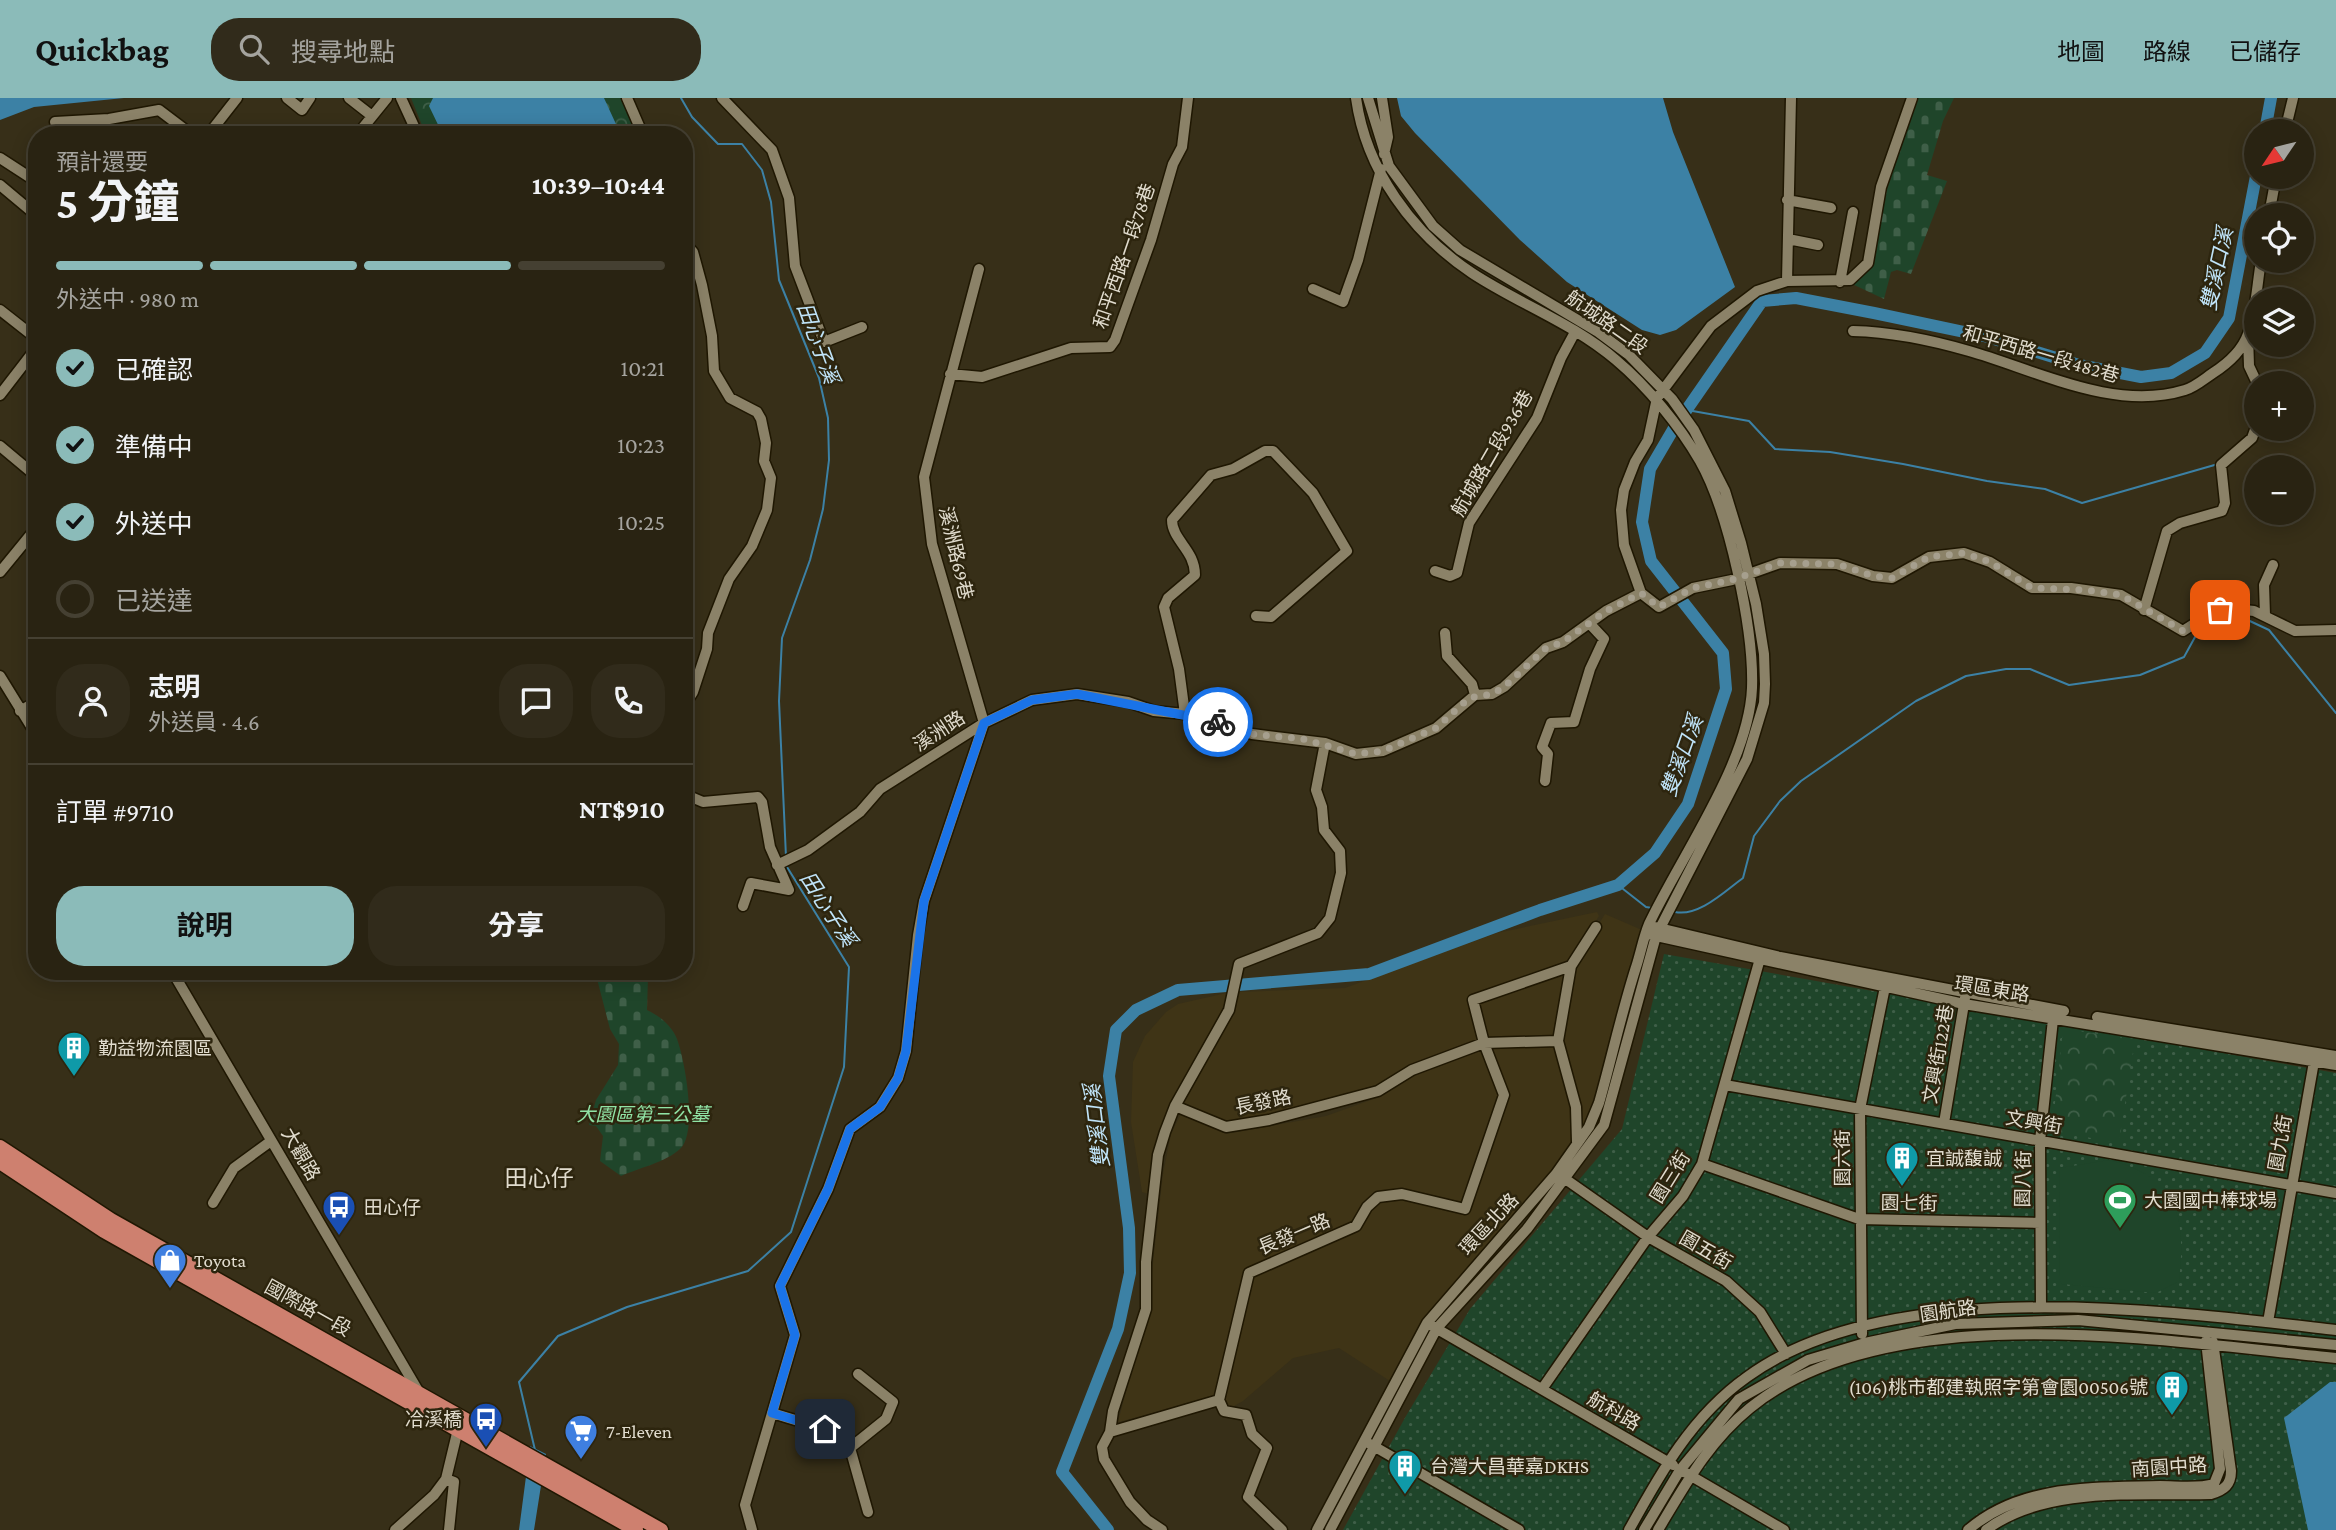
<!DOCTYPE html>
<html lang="zh-TW">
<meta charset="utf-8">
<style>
:root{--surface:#292312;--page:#312b1b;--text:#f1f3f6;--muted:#a5a49f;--line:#454032;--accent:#8bbbb9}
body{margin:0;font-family:"Crimson Pro","Noto Sans TC",serif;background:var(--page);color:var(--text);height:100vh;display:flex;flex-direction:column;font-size:26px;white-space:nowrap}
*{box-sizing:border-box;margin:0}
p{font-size:23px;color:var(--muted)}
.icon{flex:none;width:38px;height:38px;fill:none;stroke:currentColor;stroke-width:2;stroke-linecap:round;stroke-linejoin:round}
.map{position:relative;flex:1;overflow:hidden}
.details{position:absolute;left:28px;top:28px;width:665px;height:854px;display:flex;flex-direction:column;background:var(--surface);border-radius:28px;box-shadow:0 4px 18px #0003,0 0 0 2px var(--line)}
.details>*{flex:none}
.needle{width:46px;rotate:235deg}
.buttons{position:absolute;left:2244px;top:21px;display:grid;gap:14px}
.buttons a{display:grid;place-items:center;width:70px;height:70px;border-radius:50%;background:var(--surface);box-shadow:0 4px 18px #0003,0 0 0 2px var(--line);font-size:35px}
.pin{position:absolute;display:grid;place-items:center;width:60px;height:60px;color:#fff;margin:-30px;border-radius:14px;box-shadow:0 4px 10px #0006}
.courier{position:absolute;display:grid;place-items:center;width:70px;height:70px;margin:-35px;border:5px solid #1a73e8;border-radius:50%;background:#fff;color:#222;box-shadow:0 2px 9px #0007}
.headline em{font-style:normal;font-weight:700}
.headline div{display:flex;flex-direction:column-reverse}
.headline{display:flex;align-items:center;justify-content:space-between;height:119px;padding:0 28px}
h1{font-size:46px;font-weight:700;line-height:52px}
.bar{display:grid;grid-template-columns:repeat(4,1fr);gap:10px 7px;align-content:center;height:84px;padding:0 28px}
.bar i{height:9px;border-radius:5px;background:var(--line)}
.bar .current{background:var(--accent)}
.bar p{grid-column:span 4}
.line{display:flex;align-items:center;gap:18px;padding:0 28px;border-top:2px solid var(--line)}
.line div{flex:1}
.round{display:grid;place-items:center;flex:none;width:74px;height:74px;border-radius:28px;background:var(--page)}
ol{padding:0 28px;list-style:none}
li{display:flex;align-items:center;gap:21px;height:77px}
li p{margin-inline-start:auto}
li .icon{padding:7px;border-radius:50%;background:var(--accent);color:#111;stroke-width:4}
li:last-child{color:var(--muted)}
li i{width:38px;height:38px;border:4px solid var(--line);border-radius:50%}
.cta{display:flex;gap:14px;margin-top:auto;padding:14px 28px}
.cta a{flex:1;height:80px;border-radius:28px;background:var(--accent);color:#111;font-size:28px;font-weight:700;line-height:80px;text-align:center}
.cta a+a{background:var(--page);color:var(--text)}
header{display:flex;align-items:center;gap:42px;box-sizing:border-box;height:98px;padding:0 35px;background:var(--accent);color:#111}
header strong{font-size:33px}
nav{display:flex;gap:38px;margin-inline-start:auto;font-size:24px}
.search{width:490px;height:63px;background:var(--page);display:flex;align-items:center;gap:18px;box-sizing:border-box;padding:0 24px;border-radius:28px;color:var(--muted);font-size:26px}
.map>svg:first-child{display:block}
.built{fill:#3f3416}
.grass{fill:url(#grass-dots)}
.forest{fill:url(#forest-crowns)}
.cemetery{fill:url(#cemetery-stones)}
.pitch{fill:#1f452a}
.water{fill:#3c81a5}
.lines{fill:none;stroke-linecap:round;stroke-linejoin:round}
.stream{stroke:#3c81a5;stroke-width:2}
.river{stroke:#3c81a5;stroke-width:12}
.minor-casing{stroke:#1f1702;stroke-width:13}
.major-casing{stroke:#1f1702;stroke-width:17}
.minor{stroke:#8b8268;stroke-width:10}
.major{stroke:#ce806f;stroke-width:14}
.done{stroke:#a69f8e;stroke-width:7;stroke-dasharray:0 12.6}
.route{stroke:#1a73e8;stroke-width:9}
.labels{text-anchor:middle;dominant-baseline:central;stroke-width:5;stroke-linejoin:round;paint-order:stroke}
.street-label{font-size:19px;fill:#e1dcce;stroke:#2d250e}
.poi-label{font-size:19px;fill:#e1dcce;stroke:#2d250e;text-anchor:start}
.park-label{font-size:19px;font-style:italic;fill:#90e3a5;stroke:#2d250e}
.water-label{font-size:21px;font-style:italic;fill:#c0e4f9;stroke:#2d250e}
.quarter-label{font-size:23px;fill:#e1dcce;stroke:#2d250e}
</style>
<header>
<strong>Quickbag</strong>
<div class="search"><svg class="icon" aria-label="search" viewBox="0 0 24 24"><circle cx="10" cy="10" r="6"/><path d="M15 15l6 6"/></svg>搜尋地點</div>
<nav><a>地圖</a><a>路線</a><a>已儲存</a></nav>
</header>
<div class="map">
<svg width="2336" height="1432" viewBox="0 0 2336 1432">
<defs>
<pattern id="grass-dots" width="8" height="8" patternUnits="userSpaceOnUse" patternTransform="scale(1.75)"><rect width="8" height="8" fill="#1f452a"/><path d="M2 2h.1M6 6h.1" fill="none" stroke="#3f5f48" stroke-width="1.8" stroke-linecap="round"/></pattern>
<pattern id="forest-crowns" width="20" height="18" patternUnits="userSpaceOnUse" patternTransform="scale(1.75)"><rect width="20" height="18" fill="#1f452a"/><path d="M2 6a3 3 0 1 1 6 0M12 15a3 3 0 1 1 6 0" fill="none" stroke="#3f5f48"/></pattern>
<pattern id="cemetery-stones" width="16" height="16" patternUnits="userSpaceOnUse" patternTransform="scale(1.75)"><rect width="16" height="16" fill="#1f452a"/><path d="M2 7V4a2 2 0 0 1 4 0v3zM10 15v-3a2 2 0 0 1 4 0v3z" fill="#3f5f48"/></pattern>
</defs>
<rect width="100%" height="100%" fill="#372f18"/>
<path class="built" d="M1597,814L1599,818L1569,867L1470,901L1481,943L1375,990L1274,1017L1227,1026L1180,1007L1232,914L1240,894L1345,890L1497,835Z
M1605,816L1642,832L1596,1002L1581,1035L1559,943L1572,869Z
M1568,871L1556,942L1485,945L1475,903Z
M1231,894L1186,981L1149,1096L1142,1094L1131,1024L1133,964L1145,938L1166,914L1178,906Z
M1557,944L1569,980L1575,1043L1543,1085L1421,1224L1390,1283L1339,1250L1293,1260L1243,1303L1232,1309L1224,1305L1252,1177L1355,1133L1380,1102L1403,1099L1466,1115L1506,997L1486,946Z
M1483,948L1500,998L1463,1107L1378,1095L1353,1126L1246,1174L1216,1299L1118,1324L1148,1210L1163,1076L1171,1036L1181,1016L1226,1036L1326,1018L1382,998L1420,974Z"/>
<path class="grass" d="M1664,856L2336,975V1432H1343L1406,1318L1470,1211L1622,1031Z"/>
<path class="forest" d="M411,0H625L641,37H426Z
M2063,931L2135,941L2119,1045L2052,1033Z"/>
<path class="cemetery" d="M1913,0H1954L1943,23L1927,77L1947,83L1911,176L1897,172L1891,174L1884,201L1850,185L1872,164L1883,90Z
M595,873H645L648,879L647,912C660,918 672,928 677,941C685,962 698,1035 680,1051C666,1064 639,1070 621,1078L600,1063L603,1038L596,1028L589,1027L596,1002L618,967L619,946L610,931Z"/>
<path class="pitch" d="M2109,1062C2179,1079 2186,1120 2179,1183L2156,1195L2062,1186L2059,1181L2060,1070Z"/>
<path class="water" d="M0,0H124L34,9L0,22Z
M433,0H604L621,37H443L429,8Z
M1397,0H1663L1673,34L1735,189L1676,232L1660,237L1642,232L1567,184L1520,142L1415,35L1401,18Z
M2330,1284H2336V1432H2308L2284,1320Z
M530,1348L546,1356L534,1432H519Z"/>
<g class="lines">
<path class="stream" d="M681,0L692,19L718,46H742L762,72L771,104L779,182L819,280L828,320L829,362L823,411L810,462L782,540L779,603L786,759
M1687,312L1749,323L1775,351L1830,354L1903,366L1987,383L2045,391L2082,405L2218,366
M1618,787L1646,809L1652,810
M1675,814C1699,819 1725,793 1743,780L1754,738L1780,703L1801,683L1916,603L1966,578L2006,571H2030L2069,587L2140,577L2184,559L2200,530L2237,517L2269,532L2336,615
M535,1352L519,1284L558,1238L627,1209L748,1173L791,1134L844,969L849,869L787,769"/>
<path class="river" d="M2265,33L2271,0
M1108,1432L1062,1374L1118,1231L1130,1175L1129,1130L1109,978L1116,932L1136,912L1178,892L1369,876L1540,812L1618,787L1655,755L1688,706L1726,591L1723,555L1651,463L1642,424L1650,371L1674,330L1762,203L1796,200L1874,215L1988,239L2079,267L2141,279L2171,275L2205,255L2229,220L2256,78"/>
<defs>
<path id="minor" d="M287,0L302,12L310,0
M349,0L372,18
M401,0L418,37
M627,0L643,37
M722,0L772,52L789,100L795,168L824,244L862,229
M1382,0L1388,39L1384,56
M1912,0L1881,89L1868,165L1850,182L1787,183L1757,193L1711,228L1657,300L1648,342L1635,364L1624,392L1621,412L1624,447L1641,495L1659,509L1693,490L1732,482L1780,465L1837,466L1873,478L1892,480L1929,459L1964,455L1990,464L2032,490H2071L2121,497L2183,533L2211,515L2234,511L2254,513L2295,533L2336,532
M55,24L109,21L159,12L192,37
M55,24L70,37
M2285,33L2293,0
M208,37L237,0
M357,37L387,0
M0,60L37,84
M0,87L37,118
M1787,102L1831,110
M2269,117L2276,79
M1788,141L1818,147
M684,144L693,154L702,187L712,238L714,273L730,300L757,314L761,321L766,345L764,363L771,380L767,412L752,448L729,481L708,535L707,551L693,594L684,608
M1787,183L1791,0
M1840,184L1853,114
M1313,191L1343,204L1358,162L1381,71
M0,212L37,241
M1853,233C1892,234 1931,242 1969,253C2036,272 2114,314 2185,292C2195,289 2204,281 2213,275C2227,266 2242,253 2248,236C2256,214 2257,186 2261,163
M2248,237L2249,268L2257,285
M950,276L982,279L1071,250L1110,249L1115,242L1151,142L1173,66L1182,49L1188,0
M0,297L37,249
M0,348L37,379
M1435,473L1450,478L1457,475L1469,425L1537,320L1561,260L1575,234
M0,474L37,429
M2144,512L2167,433L2180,425L2222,413L2225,405L2221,367L2252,340L2256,329
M2265,517L2264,487L2273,467
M1445,535L1447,558L1472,586L1475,597
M0,578L37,638
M20,613L37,603
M1185,616L1179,571L1164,509L1168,500L1195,477C1195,452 1172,442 1172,422L1211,377L1233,371L1265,353H1273L1313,395L1347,453L1271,519L1256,518
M1545,683L1548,656L1542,649L1551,625L1574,624L1590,571L1604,541L1590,526
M684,696L703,704L758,699L762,704L770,749L789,792L751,785L743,808
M777,767L808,752L860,714L880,691L984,625L1032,602L1077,596L1128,604L1154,613L1185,616L1252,636L1325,645L1356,656L1383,653L1436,630L1475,597L1492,596L1504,589L1546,550L1563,544L1606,513L1641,495
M1655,829L1780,859L2064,913
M1652,837L1964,906L2336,967
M172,873L420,1296
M2097,919L2336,958
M1725,987L2336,1095
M1175,1008L1226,1029L1269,1022L1378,993L1412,972L1484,945L1558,943
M1944,1025L1965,900
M1577,1044L1576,1009L1558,943L1571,868L1596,829
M1702,1066L1859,1121L2040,1125
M1561,1078L1648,1139L1726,1183L1760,1214L1786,1256
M213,1105L234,1070L271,1043
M2041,1209L2040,1043L2054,912
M2268,1224L2315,958
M1432,1228L1673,1367
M1862,1236L1860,1011L1886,884
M1542,1291L1648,1139L1683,1098L1702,1066L1761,857
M1219,1302L1224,1313L1246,1317L1252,1336L1267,1350L1248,1399L1282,1432
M772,1315L825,1331L850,1350
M1110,1334L1219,1302L1249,1175L1356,1128L1367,1109L1378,1099L1402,1096L1465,1111L1504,997L1484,945L1473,902L1571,868
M1370,1346L1519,1432
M850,1350L886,1321L893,1304L858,1276
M850,1350L868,1414
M1686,1375L1784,1432
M395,1432L434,1397L446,1381
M449,1432L454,1384L446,1381L459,1327
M752,1432L745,1407L795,1237L780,1188L828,1091L850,1031L880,1009L898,980L906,953L918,837L924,803L984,625L932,446L924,379L979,171
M1162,1432L1147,1422L1130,1404L1104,1361L1102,1349L1110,1334L1113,1313L1146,1211V1164L1158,1057L1165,1034L1175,1008L1229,912L1239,866L1318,835L1330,820L1341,775L1340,753L1324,732L1322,709L1316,692L1325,645
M1317,1432L1427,1225L1556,1076L1589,1029L1599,1005C1612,959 1622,912 1637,866C1641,853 1644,838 1649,826C1681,758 1749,665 1752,590C1754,532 1729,414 1700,363C1679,327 1648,289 1616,262C1573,225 1519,206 1472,175C1412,135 1366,72 1356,0
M1330,1432L1437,1230L1527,1131L1604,1027L1656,838L1747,661L1764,605L1765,586L1764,556L1756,506L1741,445L1725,393L1694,332L1672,301L1629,257L1598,234L1460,152L1433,128L1389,68L1368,0
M1629,1432C1661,1374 1692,1318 1747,1279C1889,1175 2170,1213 2336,1232
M1644,1432L1680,1372L1739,1301L1808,1262L1865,1245L1955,1226L2078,1222L2336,1247
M1658,1432C1685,1387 1709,1343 1750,1310C1890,1196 2169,1244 2336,1260
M1968,1432C2021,1386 2094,1390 2160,1388C2177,1388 2198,1391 2214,1386L2220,1371L2206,1243
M1986,1432C2046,1387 2140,1398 2211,1396C2224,1392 2231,1387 2231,1373L2213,1244"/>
<path id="major" d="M0,1049L111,1122L661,1432
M0,1064L104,1133L636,1432"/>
</defs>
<use href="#minor" class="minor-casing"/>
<use href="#major" class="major-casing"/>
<use href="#minor" class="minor"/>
<use href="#major" class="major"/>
</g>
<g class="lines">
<path class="done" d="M1218,624L1252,636L1303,641L1356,656L1383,653L1436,630L1469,600L1492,596L1504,589L1546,550L1563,544L1606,513L1641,495L1659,509L1693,490L1732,482L1780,465L1837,466L1873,478L1892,480L1929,459L1964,455L1990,464L2032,490L2086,492L2121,497L2183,533L2220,512"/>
<path class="route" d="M825,1331L772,1315L795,1237L780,1188L828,1091L850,1031L880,1009L898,980L906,953L924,803L984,625L1032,602L1077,596L1218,624"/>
</g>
<defs>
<symbol id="building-pin" viewBox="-11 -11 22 30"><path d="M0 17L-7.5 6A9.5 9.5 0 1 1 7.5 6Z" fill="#0f9aa8" stroke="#2d250e"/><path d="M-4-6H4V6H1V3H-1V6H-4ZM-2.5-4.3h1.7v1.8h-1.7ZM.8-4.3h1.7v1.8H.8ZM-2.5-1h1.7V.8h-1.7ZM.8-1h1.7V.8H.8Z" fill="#fff"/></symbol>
<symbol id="stadium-pin" viewBox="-11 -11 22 30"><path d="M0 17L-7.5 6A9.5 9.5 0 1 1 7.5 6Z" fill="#2e9e5b" stroke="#2d250e"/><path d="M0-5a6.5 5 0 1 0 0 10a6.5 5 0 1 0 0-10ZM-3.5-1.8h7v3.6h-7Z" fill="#fff"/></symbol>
<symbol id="bus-pin" viewBox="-11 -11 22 30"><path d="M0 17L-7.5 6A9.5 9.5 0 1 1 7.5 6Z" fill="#1a4fb4" stroke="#2d250e"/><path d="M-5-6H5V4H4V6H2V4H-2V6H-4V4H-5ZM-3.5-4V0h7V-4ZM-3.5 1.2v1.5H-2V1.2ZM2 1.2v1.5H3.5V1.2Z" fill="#fff"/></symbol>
<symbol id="shop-pin" viewBox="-11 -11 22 30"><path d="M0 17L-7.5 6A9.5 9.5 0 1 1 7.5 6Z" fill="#3f7fe0" stroke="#2d250e"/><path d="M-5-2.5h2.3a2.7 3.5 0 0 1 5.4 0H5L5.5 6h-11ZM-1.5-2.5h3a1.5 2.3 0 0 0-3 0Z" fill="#fff"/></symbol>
<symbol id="supermarket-pin" viewBox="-11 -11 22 30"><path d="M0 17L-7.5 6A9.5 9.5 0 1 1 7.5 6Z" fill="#3f7fe0" stroke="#2d250e"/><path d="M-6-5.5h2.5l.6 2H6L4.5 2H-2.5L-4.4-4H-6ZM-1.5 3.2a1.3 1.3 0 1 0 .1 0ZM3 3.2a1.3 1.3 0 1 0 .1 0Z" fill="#fff"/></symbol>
</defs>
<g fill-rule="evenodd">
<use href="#building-pin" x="55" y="931" width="38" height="52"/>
<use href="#building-pin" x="1883" y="1041" width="38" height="52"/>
<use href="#stadium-pin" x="2101" y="1083" width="38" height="52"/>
<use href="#bus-pin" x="320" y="1090" width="38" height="52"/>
<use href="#shop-pin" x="151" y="1143" width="38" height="52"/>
<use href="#building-pin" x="2153" y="1270" width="38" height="52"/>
<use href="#bus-pin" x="467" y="1302" width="38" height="52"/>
<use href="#supermarket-pin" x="562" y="1314" width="38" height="52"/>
<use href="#building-pin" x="1386" y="1349" width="38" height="52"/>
</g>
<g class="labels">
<g class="street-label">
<text transform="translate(1124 158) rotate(-71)">和平西路一段78巷</text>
<text transform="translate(1607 224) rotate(35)">航城路二段</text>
<text transform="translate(2041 256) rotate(16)">和平西路一段482巷</text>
<text transform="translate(1492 355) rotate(-60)">航城路二段936巷</text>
<text transform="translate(956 455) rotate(77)">溪洲路69巷</text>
<text transform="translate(939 633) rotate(-33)">溪洲路</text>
<text transform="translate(1992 891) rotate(9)">環區東路</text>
<text transform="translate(1938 956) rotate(-80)">文興街122巷</text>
<text transform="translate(1263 1004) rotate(-12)">長發路</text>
<text transform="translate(2034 1024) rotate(10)">文興街</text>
<text transform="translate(2280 1045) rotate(-80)">園九街</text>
<text transform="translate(301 1056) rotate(60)">大觀路</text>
<text transform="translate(1842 1060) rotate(-90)">園六街</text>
<text transform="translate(1670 1079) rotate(-58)">園三街</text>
<text transform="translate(2023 1081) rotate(-89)">園八街</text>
<text transform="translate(1909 1105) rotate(1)">園七街</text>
<text transform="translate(1489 1126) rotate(-47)">環區北路</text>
<text transform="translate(1294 1136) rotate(-23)">長發一路</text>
<text transform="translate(1706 1152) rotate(30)">園五街</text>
<text transform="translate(308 1210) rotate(29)">國際路一段</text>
<text transform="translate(1948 1213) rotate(-8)">園航路</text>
<text transform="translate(1614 1313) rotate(30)">航科路</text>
<text transform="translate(2169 1369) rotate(-4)">南園中路</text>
</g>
<g class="poi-label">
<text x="98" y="950">勤益物流園區</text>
<text x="1926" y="1060">宜誠馥誠</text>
<text x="2144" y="1102">大園國中棒球場</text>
<text x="364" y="1109">田心仔</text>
<text x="194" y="1162">Toyota</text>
<text x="2148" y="1289" text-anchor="end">(106)桃市都建執照字第會園00506號</text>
<text x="462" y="1321" text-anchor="end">冾溪橋</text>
<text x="606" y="1333">7-Eleven</text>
<text x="1430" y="1368">台灣大昌華嘉DKHS</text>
</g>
<g class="park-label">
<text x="643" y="1016">大園區第三公墓</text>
</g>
<g class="water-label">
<text transform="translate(2217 171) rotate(-78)">雙溪口溪</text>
<text transform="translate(818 245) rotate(70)">田心子溪</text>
<text transform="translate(1682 658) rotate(-70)">雙溪口溪</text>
<text transform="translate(828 811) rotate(57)">田心子溪</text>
<text transform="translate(1097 1028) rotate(-97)">雙溪口溪</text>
</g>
<g class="quarter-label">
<text x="539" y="1080">田心仔</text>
</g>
</g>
</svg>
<div class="buttons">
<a><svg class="needle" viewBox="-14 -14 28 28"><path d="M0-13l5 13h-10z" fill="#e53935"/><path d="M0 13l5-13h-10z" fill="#a5a49f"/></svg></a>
<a><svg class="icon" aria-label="locate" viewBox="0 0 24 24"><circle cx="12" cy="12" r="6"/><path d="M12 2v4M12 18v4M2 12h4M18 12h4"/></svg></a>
<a><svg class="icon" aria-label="layers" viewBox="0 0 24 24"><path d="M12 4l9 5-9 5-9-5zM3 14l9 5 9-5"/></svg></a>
<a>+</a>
<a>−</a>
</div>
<div class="pin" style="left:2220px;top:512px;background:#ea580c"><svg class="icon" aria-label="bag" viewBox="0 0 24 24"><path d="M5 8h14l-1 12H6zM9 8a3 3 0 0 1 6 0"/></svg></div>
<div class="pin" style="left:825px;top:1331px;background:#1f2937"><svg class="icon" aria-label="home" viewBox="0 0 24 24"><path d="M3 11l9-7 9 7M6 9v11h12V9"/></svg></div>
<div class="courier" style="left:1218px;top:624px"><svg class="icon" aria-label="bike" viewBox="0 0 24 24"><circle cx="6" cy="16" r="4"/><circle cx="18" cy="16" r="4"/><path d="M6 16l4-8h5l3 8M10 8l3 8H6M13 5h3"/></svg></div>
<section class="details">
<div class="headline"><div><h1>5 分鐘</h1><p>預計還要</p></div><em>10:39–10:44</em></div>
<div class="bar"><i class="current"></i><i class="current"></i><i class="current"></i><i></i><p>外送中 · 980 m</p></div>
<ol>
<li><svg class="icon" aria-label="check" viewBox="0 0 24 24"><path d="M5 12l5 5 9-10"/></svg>已確認<p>10:21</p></li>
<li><svg class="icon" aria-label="check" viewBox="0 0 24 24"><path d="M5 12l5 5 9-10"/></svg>準備中<p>10:23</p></li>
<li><svg class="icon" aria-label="check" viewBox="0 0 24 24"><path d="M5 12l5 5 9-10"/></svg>外送中<p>10:25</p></li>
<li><i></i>已送達</li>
</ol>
<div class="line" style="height:126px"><a class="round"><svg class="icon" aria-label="person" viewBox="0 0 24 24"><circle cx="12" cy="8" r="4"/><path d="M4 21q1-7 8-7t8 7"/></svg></a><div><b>志明</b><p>外送員 · 4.6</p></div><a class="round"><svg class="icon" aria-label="chat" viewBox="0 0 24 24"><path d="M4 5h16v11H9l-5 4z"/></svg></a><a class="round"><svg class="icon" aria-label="phone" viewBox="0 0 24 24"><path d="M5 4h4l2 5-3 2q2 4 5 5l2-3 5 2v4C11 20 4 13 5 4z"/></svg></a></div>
<div class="line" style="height:91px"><div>訂單 #9710</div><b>NT$910</b></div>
<div class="cta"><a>說明</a><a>分享</a></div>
</section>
</div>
